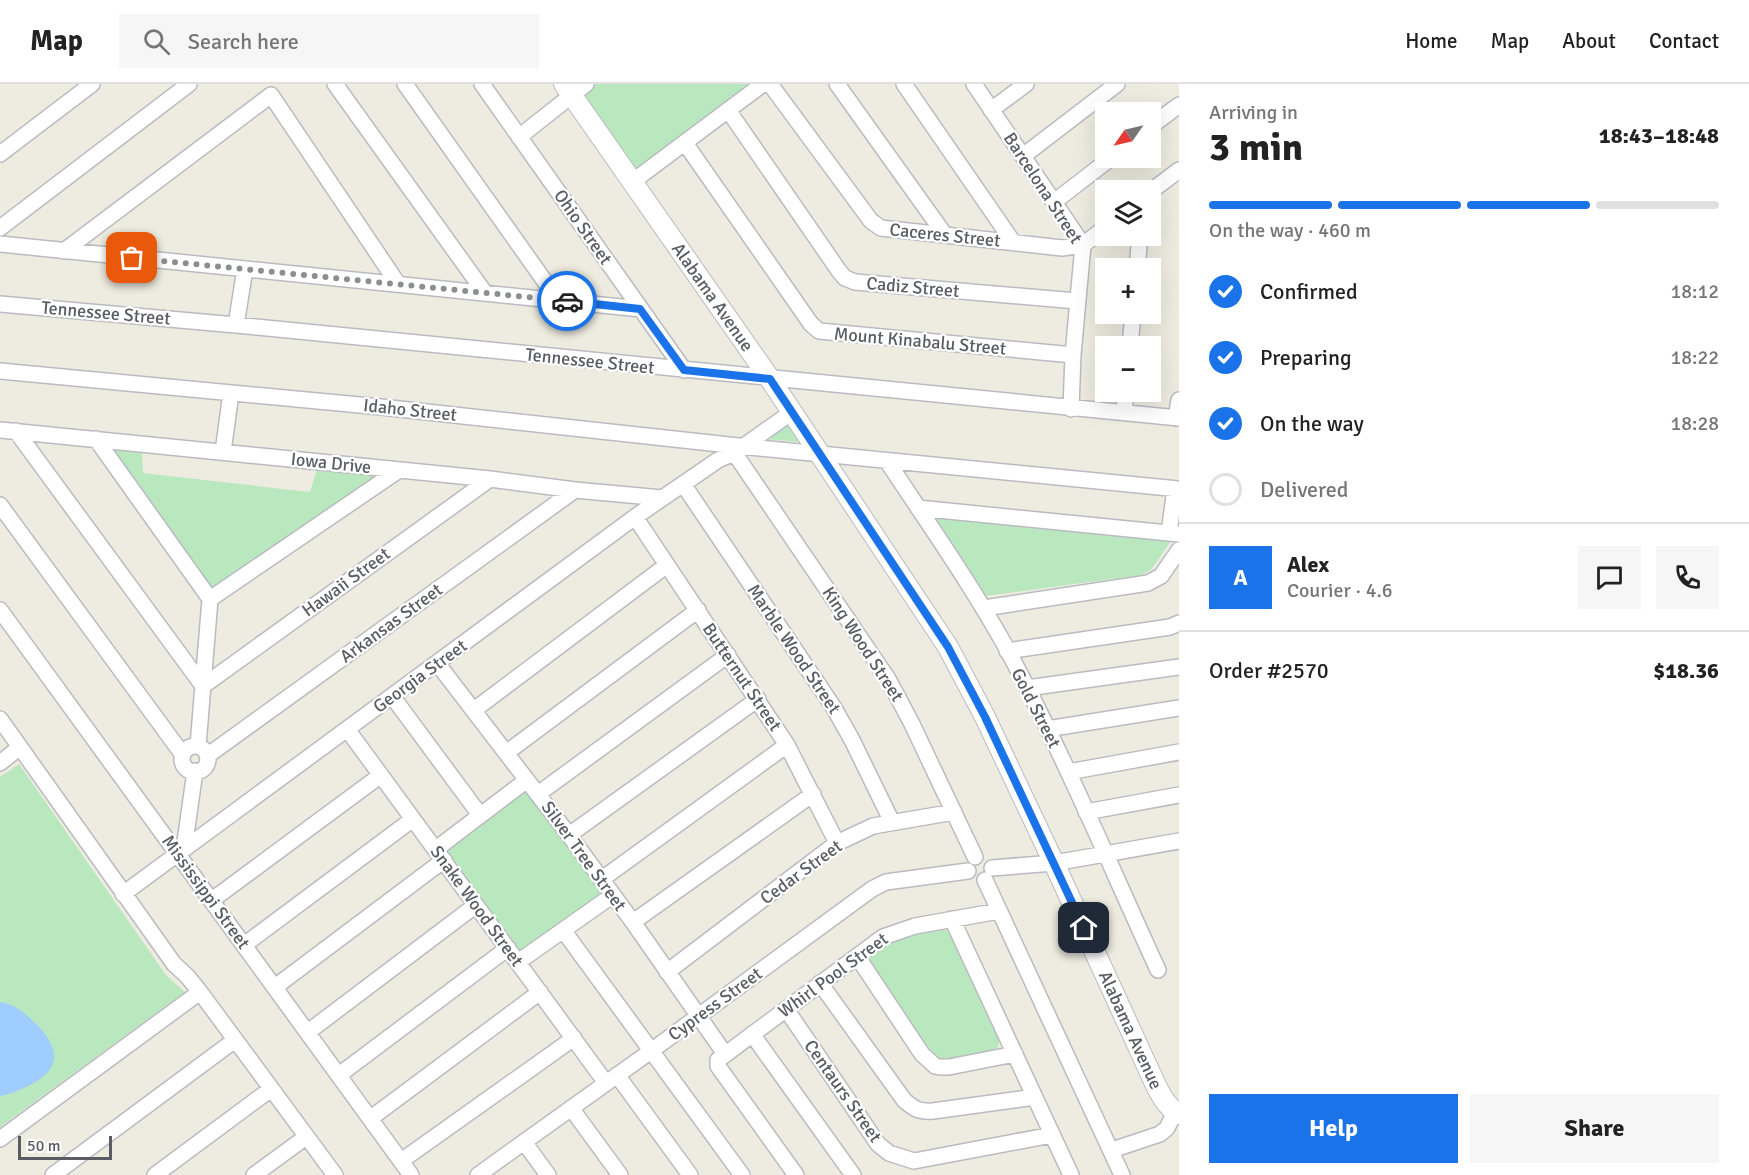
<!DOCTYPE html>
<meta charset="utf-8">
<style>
:root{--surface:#fff;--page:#f6f6f6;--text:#222;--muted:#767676;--line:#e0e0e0;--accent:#1a73e8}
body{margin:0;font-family:Signika,sans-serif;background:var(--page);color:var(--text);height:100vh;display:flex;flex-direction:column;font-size:22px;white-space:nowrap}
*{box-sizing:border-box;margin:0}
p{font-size:20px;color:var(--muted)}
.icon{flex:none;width:33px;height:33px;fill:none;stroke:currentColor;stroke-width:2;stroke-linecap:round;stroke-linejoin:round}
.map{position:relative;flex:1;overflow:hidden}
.details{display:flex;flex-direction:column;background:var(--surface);width:570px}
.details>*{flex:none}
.needle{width:39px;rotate:236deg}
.controls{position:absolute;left:1095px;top:18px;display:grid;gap:12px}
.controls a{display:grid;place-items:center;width:66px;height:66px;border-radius:0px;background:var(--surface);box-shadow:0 6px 24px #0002;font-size:30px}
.scale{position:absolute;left:18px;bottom:15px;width:94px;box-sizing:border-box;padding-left:6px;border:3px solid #595d63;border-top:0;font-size:16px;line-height:21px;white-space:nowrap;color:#595d63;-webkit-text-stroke:4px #fff;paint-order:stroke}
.pin{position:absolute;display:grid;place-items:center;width:51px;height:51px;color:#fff;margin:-26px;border-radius:12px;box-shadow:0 3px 9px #0006}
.courier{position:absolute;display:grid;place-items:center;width:60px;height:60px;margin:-30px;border:4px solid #1a73e8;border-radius:50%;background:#fff;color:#222;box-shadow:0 2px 8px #0007}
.headline em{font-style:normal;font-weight:700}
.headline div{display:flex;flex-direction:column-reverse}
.headline{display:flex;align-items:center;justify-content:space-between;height:102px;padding:0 30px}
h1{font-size:39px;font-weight:700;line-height:45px}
.bar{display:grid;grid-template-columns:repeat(4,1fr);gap:9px 6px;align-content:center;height:72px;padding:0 30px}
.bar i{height:8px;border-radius:4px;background:var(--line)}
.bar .on{background:var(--accent)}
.bar p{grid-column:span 4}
.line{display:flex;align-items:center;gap:15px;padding:0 30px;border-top:2px solid var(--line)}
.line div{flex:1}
.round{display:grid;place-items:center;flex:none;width:63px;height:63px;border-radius:0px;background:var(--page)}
ol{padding:0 30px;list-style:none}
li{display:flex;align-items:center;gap:18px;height:66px}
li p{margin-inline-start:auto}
li .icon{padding:6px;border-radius:50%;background:var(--accent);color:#fff;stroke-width:4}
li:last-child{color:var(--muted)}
li i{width:33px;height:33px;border:3px solid var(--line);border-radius:50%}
.action{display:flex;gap:12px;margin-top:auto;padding:12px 30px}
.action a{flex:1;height:69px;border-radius:0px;background:var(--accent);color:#fff;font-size:24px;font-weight:700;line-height:69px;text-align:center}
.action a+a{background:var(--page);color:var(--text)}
header{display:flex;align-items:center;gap:36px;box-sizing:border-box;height:84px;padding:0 30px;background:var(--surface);border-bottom:2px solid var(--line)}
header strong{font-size:28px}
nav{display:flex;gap:33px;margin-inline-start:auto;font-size:21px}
.search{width:420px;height:54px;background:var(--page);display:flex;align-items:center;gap:15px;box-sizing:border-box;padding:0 21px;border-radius:0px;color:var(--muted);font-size:22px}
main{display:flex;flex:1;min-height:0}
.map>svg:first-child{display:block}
.green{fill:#bae8be}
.water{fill:#9fcdff}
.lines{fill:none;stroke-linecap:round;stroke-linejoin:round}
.minor-casing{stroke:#b9bbc1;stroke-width:18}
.tertiary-casing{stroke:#b9bbc1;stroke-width:22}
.minor{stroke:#fff;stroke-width:15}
.tertiary{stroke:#fff;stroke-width:20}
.done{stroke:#8d8f8f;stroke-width:6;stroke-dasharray:0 10.8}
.route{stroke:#1a73e8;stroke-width:8}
.labels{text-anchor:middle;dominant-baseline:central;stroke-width:4.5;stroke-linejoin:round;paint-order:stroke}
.street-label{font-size:18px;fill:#595d63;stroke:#fff}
</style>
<header>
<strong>Map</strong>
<div class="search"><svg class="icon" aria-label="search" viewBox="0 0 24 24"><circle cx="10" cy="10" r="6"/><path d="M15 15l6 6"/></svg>Search here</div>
<nav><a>Home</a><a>Map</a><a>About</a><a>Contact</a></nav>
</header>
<main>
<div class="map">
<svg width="1179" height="1091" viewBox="0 0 1179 1091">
<rect width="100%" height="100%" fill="#eeece0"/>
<path class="green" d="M595,0H752L635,85L581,11Z
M787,339L800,358L764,355Z
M111,365L142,369L143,389L310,408L317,385L382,391L212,506Z
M930,431L1171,457L1151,486L1141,491L986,512Z
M19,680L166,891L185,908L0,1043V693Z
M526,705L605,809L520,872L442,767Z
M943,845L951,849L1000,954L998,963L989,968L945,977L937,974L926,966L869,883V875C887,854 916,850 943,845Z"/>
<path class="water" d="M0,918C14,920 22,927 32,936C57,959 66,983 30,1001C20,1006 11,1010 0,1012Z"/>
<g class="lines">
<defs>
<path id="minor" d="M335,0L485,209
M405,0L558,216
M482,0L684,286
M770,0L871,137L881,144L1062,164L1083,161L1106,143
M837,0L945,151
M904,0L1013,158
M974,0L1083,161L1073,271L1071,325
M271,11L398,200
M728,26L839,187L845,194L855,198L1077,217
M991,26L1026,0
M1150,43L1179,21
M519,53L586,0
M685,59L811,240L819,247L1073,271
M0,70L92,0
M1023,72L1117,0
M632,98L763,0
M1150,108L1179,86
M1054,118L1111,74
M0,144L189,0
M0,160L641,225
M64,167L271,11
M1137,184L1140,152
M0,220L236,241L1179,334
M236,241L245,185
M1130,262L1133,230
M0,287L381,323L729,361L1179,405
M1124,328L1126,308
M1176,334L1179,316
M0,346L490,395L575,406L662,414
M16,347L203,602L490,395
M96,355L210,515
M729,361L888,595L911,638L975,773
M223,368L231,309
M887,377C928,439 971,500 1007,565C1063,669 1109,779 1158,886
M683,400L834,624L852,656L892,738
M0,421L183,671
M918,424L1179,450
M635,433L787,661L837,759
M1169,449L1175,405
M210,515L399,386
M984,524L1148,499L1161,492L1179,466
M0,526L411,1091
M1007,567L1170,543L1179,539
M437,579L569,751L633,838L725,970
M1027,604L1179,583
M392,612L480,731
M474,626L667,481
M0,635L174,880L187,892L200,908L335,1091
M347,645L606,999
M1047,645L1179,624
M198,662L210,515
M182 675a13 13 0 1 1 26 0a13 13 0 1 1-26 0Z
M506,669L698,526
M207,672L575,406
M0,679L20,663
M1068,688L1179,668
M538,710L728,571
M1086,728L1179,711
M569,751L758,615
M184,765L195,687
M436,765L527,696
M992,784L1054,779L1179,757
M602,795L787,661
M985,796L1122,1091
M123,810L635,433L718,376L734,369L792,328
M212,816L381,691
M952,835L1071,1091
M633,838L813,710
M563,846L742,1091
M244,861L413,735
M857,872L922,970L935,982L940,983H949L1015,970
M518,878L613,811
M667,888L837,759L873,742L954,728
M820,899L904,1016C914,1025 919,1028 933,1027L1035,1013
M275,903L444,776
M786,925L878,1060L889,1069L914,1077L1052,1051
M308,948L476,821
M752,950L853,1091
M339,991L508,864
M617,991L690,1091
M571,1024L620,1091
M371,1034L540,908
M0,1055L200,908
M524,1058L548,1091
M1112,1066L1160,1050L1167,1044L1175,1028
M401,1077L574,954
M53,1091L235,956
M155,1091L271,1005
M254,1091L306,1053
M478,1091L651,967L872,805L886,798L968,787
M796,1091L720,985L718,982V976L883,853L915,842L999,827"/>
<g id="tertiary">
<path id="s1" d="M564,0L770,295L948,563L985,633L1054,779L1153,995C1159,1008 1166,1023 1179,1030"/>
</g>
</defs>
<use href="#minor" class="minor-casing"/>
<use href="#tertiary" class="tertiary-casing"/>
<use href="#minor" class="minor"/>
<use href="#tertiary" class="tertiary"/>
</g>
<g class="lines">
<path class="done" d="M132,174L567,217"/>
<path class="route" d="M567,217L640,225L684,286L770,295L948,563L985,633L1084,844"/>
</g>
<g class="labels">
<g class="street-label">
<text transform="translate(1043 104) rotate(57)">Barcelona Street</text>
<text transform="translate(583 143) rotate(55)">Ohio Street</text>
<text transform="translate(945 151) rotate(6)">Caceres Street</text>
<text transform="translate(913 203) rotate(5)">Cadiz Street</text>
<text stroke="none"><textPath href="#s1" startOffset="260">Alabama Avenue</textPath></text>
<text transform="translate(106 229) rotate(5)">Tennessee Street</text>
<text transform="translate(920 257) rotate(5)">Mount Kinabalu Street</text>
<text transform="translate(590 277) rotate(6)">Tennessee Street</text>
<text transform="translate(410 326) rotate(6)">Idaho Street</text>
<text transform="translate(331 379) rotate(6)">Iowa Drive</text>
<text transform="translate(346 498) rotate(-36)">Hawaii Street</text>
<text transform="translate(391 539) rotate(-36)">Arkansas Street</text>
<text transform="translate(863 560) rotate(57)">King Wood Street</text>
<text transform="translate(794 565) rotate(56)">Marble Wood Street</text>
<text transform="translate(420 592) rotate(-36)">Georgia Street</text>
<text transform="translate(742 593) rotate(56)">Butternut Street</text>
<text transform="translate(1036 624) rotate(63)">Gold Street</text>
<text transform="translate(584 772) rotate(54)">Silver Tree Street</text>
<text transform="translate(801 788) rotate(-36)">Cedar Street</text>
<text transform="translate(206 808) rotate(54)">Mississippi Street</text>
<text transform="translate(477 822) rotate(54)">Snake Wood Street</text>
<text transform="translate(833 891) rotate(-36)">Whirl Pool Street</text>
<text transform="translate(715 920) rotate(-36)">Cypress Street</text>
<text stroke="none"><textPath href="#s1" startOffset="1106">Alabama Avenue</textPath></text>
<text transform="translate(843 1007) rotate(55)">Centaurs Street</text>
</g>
</g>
</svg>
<div class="controls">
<a><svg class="needle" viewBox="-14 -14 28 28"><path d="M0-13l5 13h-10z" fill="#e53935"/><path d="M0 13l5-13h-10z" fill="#767676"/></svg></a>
<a><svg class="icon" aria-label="layers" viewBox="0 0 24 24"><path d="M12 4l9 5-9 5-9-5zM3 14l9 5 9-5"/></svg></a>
<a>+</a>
<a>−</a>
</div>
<div class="scale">50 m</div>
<div class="pin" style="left:132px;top:174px;background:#ea580c"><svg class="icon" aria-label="bag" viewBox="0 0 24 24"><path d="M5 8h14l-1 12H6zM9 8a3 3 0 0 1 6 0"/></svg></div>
<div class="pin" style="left:1084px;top:844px;background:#1f2937"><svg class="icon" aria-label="home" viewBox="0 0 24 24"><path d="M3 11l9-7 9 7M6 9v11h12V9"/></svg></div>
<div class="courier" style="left:567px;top:217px"><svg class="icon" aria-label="car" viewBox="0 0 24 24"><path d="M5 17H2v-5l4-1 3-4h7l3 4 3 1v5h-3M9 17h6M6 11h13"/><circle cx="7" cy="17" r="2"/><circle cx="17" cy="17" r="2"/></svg></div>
</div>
<section class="details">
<div class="headline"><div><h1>3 min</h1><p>Arriving in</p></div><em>18:43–18:48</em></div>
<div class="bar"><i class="on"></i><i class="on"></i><i class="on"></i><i></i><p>On the way · 460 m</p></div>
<ol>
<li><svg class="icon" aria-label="check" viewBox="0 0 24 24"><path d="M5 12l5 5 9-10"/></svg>Confirmed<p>18:12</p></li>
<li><svg class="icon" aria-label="check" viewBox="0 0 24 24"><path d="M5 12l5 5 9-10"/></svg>Preparing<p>18:22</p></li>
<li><svg class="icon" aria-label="check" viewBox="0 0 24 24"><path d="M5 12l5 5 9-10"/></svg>On the way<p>18:28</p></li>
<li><i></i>Delivered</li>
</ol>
<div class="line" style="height:108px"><b class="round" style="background:var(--accent);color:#fff">A</b><div><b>Alex</b><p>Courier · 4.6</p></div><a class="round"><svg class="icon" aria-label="chat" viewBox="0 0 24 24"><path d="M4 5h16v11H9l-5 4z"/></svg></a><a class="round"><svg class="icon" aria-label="phone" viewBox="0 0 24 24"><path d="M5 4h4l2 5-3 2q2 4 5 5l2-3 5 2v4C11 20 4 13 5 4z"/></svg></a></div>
<div class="line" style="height:78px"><div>Order #2570</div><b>$18.36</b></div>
<div class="action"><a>Help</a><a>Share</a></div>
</section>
</main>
